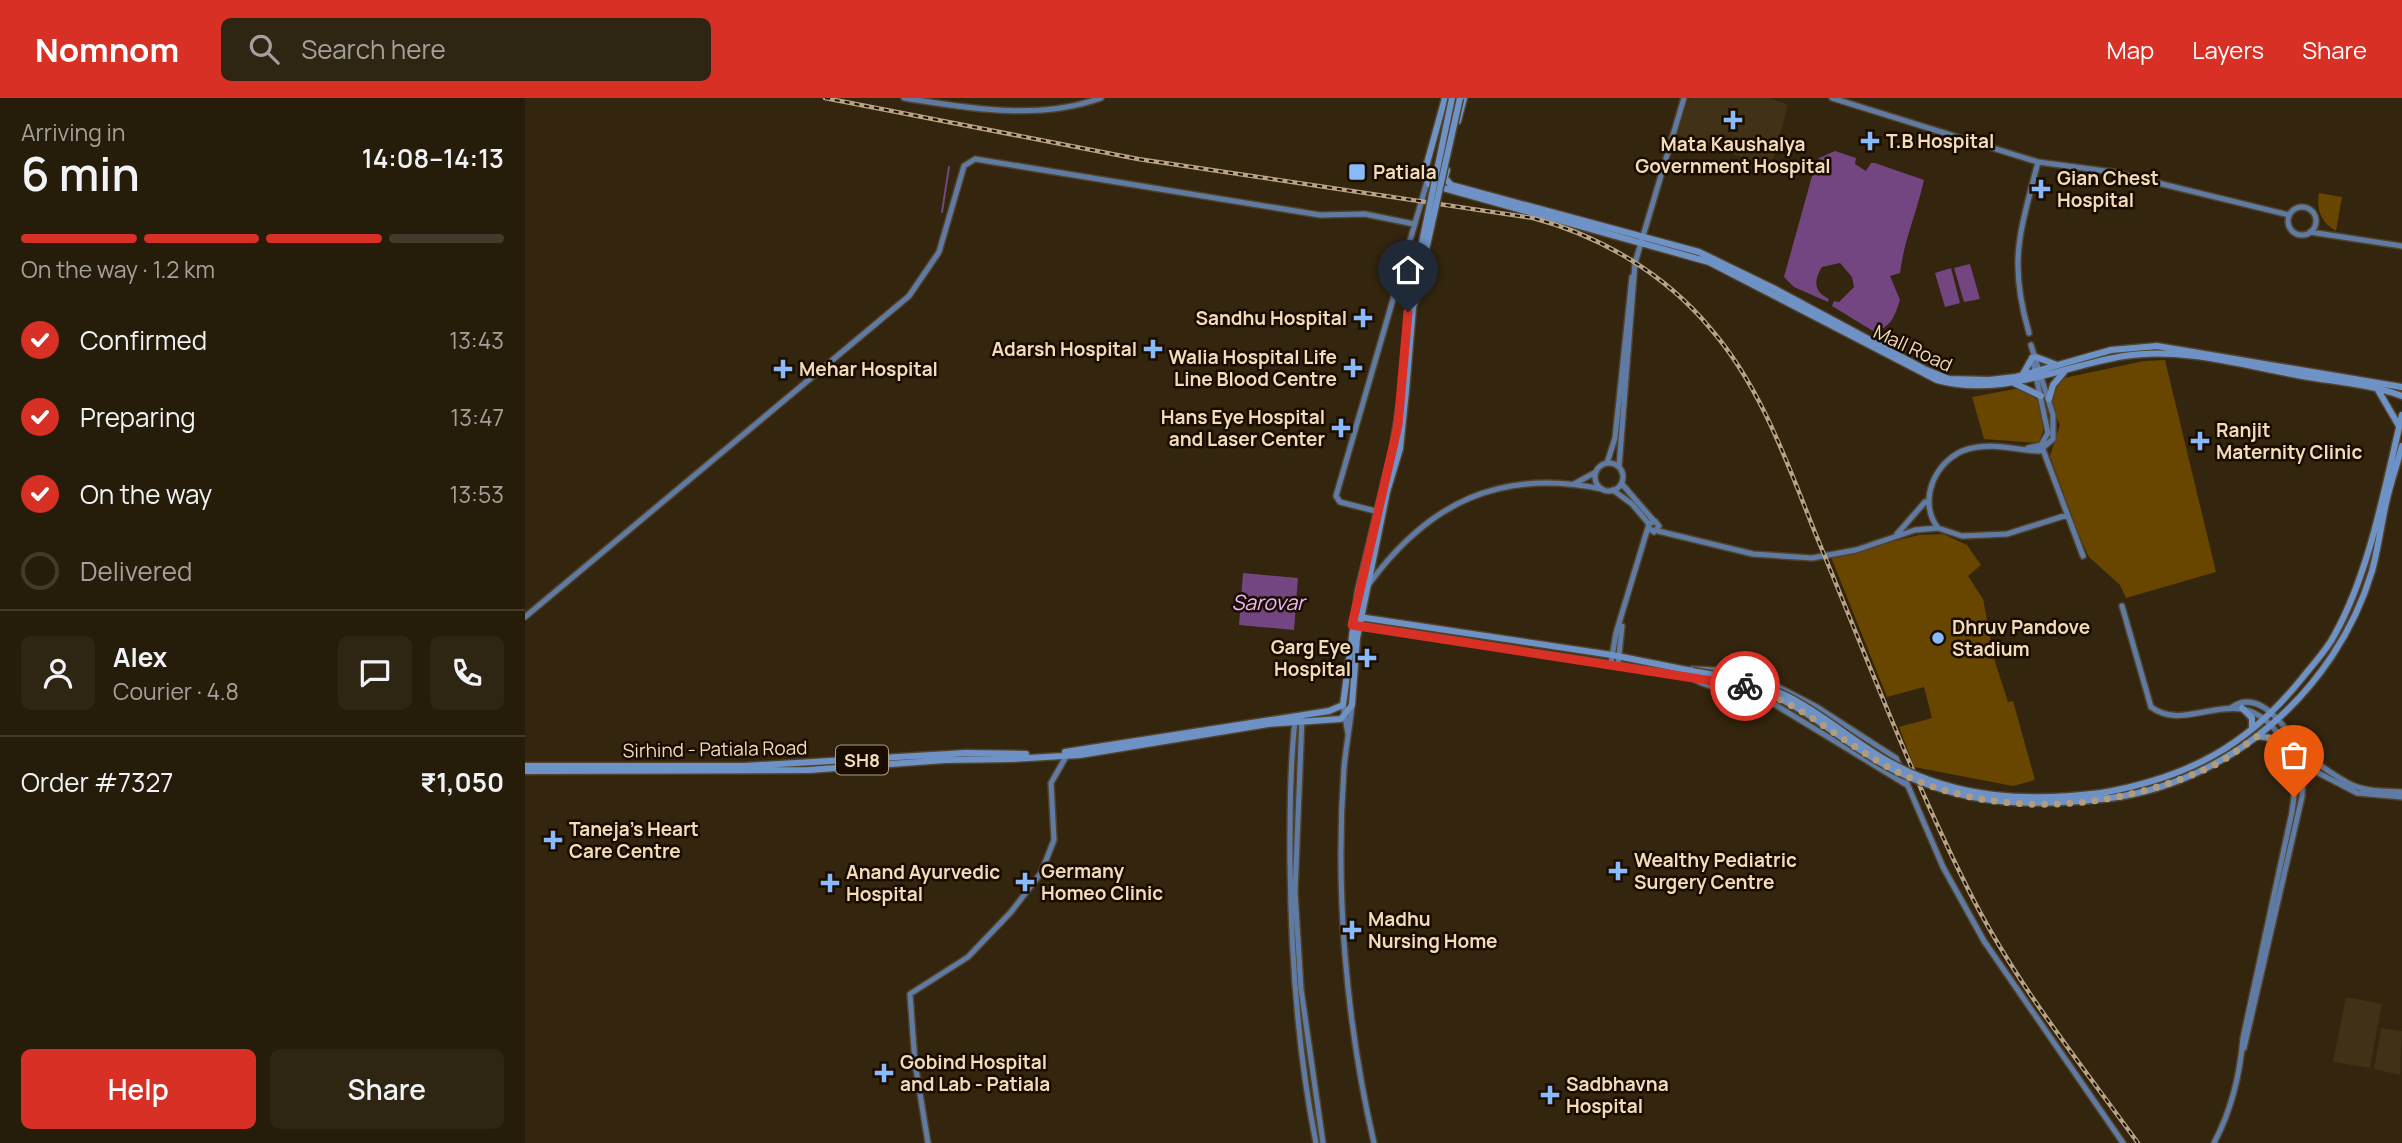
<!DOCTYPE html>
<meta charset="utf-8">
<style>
:root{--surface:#261c0a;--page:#2e2513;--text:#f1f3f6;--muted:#a4a19c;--line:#423a2b;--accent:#d93025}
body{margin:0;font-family:Manrope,sans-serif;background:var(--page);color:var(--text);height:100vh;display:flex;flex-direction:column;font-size:26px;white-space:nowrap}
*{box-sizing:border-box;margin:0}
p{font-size:23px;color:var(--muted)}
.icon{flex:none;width:38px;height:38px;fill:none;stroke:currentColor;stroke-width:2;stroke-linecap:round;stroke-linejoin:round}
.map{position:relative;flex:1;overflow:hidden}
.panel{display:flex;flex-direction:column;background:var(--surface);width:525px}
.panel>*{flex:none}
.pin{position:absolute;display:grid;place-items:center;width:60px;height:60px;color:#fff;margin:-72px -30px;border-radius:50% 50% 50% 0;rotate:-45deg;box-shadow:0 0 7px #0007}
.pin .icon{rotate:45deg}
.courier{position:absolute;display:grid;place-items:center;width:70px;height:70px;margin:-35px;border:5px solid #d93025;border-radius:50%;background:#fff;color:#222;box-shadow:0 2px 9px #0007}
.summary em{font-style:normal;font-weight:600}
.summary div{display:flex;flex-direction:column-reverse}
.summary{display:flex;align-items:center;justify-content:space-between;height:119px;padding:0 21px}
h1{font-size:46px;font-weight:600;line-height:52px}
.bar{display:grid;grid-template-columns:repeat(4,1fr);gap:10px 7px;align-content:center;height:84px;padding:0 21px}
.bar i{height:9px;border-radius:5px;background:var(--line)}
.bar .current{background:var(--accent)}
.bar p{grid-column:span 4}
.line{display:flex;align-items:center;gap:18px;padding:0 21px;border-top:2px solid var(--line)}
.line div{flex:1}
.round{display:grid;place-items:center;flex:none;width:74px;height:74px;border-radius:10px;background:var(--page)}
ol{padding:0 21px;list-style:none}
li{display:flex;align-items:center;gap:21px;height:77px}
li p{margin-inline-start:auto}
li .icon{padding:7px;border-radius:50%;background:var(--accent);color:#fff;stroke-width:4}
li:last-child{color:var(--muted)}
li i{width:38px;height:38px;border:4px solid var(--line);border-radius:50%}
.cta{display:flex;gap:14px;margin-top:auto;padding:14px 21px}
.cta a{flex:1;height:80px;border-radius:10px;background:var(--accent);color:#fff;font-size:28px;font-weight:600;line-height:80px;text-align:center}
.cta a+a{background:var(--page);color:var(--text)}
header{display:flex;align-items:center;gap:42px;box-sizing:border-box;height:98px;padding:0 35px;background:var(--accent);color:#fff}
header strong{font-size:33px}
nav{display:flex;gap:38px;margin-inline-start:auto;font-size:24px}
.search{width:490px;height:63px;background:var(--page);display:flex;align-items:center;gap:18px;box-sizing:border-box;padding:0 24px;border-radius:10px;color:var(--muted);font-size:26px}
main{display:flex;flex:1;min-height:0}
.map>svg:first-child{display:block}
.built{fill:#403117}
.green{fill:#684600}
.water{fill:#734682}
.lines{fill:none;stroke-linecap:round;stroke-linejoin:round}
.stream{stroke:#734682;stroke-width:2}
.secondary-casing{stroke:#52422a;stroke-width:8}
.primary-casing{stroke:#52422a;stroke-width:9}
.secondary{stroke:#5f7ba3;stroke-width:5}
.primary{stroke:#6e92c6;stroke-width:6}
.rail-casing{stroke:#b8a385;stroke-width:4.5}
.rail{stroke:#1a0d00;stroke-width:2;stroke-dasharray:5;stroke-linecap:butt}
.primary-bridge-casing{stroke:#52422a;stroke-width:9;stroke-linecap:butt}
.primary-bridge{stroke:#6e92c6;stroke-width:6}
.done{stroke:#b09c7e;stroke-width:7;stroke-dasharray:0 12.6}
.route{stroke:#d93025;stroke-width:9}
.poi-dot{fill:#8bbafc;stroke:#1a0d00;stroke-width:2.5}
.labels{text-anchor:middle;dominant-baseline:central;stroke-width:5;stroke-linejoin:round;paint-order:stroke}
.shield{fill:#1a0d00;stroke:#b29e82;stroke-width:2}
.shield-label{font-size:18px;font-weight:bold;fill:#f3dcba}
.poi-label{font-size:19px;font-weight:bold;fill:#f3dcba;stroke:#1a0d00;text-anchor:start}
.street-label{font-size:19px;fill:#f3dcba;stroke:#1a0d00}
.water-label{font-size:21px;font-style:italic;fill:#ebb6fc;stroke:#1a0d00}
</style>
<header>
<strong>Nomnom</strong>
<div class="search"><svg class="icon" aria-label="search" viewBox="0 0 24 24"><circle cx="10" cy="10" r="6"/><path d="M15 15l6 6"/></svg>Search here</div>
<nav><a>Map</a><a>Layers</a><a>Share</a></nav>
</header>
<main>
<section class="panel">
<div class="summary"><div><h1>6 min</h1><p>Arriving in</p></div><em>14:08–14:13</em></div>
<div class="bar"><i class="current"></i><i class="current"></i><i class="current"></i><i></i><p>On the way · 1.2 km</p></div>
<ol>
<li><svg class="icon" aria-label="check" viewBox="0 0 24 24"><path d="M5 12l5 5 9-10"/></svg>Confirmed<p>13:43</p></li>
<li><svg class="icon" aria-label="check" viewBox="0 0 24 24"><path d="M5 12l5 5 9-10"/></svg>Preparing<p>13:47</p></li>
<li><svg class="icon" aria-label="check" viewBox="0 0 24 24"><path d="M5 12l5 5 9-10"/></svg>On the way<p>13:53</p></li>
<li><i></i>Delivered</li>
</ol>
<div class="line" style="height:126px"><a class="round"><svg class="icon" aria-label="person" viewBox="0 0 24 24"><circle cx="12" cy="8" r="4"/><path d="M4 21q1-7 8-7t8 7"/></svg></a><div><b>Alex</b><p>Courier · 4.8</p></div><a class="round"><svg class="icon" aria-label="chat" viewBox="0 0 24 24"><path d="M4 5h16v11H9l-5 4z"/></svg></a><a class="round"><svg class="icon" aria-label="phone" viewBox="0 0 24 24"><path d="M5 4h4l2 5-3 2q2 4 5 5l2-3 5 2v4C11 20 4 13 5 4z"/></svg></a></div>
<div class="line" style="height:91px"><div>Order #7327</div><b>₹1,050</b></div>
<div class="cta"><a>Help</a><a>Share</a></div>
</section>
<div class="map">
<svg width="1877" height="1045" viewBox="0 0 1877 1045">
<rect width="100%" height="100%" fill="#33250e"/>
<path class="built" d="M1164,0H1244L1263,7L1246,69L1152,37Z
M1821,899L1857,906L1845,970L1808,964Z
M1856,930L1877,933L1875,977L1849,971Z"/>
<path class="green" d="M1794,95L1817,99L1811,133C1796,125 1791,111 1794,95Z
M1640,262L1691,474L1601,500L1595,487L1564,459L1553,435L1525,358L1535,327C1527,308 1523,300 1534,281L1619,263Z
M1490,291C1520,294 1526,322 1513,345L1459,341L1447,299Z
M1418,436L1442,447L1456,467L1443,478L1458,501L1470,564L1483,604L1488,603L1510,682L1488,688L1389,669L1374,629L1407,620L1399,589L1362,599L1306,459L1394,437Z"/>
<path class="water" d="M1310,53L1331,60L1330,66L1341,73L1346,65H1350L1399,82C1392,114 1379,142 1375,175L1365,178L1375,202C1370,217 1366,231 1348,233L1307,208L1309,203L1314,204L1329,189L1327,179L1315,165L1297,169C1288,183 1289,194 1304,201L1303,204L1269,189L1259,179L1289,71L1294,60Z
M1445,166L1455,201L1439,204L1429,170Z
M1426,170L1435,205L1420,209L1410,175Z
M718,475L773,480L769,532L714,527Z"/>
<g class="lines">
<path class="stream" d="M417,114L424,69"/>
<defs>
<path id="secondary" d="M379,0C443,10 513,23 576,0
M1307,0L1513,64L1588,74L1764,117
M1763 123a14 14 0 1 1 28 0a14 14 0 1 1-28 0Z
M1785,134L1877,148
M1504,235C1483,162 1495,135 1513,64
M1517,349L1558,458
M1503,350L1516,347L1523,335L1507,259
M1082,365L1090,340L1107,179
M1070 379a14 14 0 1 1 28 0a14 14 0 1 1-28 0Z
M1094,369L1110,165L1159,0
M1049,386L1071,374
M1097,386L1129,423
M1088,392L1107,406L1124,426
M854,414L815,404L811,398L902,84
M1413,430C1392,403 1410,361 1443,351C1467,344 1491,352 1514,353L1528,341V317L1506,247
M1133,433L1228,456L1287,460L1331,452L1390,432L1413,430L1437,438L1482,436L1542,417
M1372,436L1400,404
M844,486C904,404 976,370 1077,391
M1597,508L1626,609C1663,637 1711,582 1751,633C1773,660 1772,681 1767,714L1718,940C1715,977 1707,1011 1689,1045
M0,519L384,198L414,154L439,68L450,61L795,117L840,116L889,126
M1086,565L1091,535L1124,426L1130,423L1134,428L1129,434L1124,430
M1093,566L1097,528
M1167,571L1192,572L1240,582L1292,609L1371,660L1418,769L1459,843L1598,1045
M1165,579C1188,593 1219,593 1244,603L1382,687
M818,607L823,636
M827,607C825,628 821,648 819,670C810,794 821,924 849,1045
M1707,609C1738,589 1762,635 1779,653C1790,665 1809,677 1823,685C1840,694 1859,693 1877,694
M777,620L770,794L776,891L798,1045
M770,623C765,669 765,716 765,762C766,858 772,951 791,1045
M1780,668L1832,695L1877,699
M1719,950L1777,699L1779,653
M403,1045L390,965L385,896L443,859L486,814L516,775L529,742L526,685L542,657"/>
<path id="primary" d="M920,0L899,76L904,86L1184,164L1412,282C1476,300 1537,268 1599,258C1659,248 1724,269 1783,279C1814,284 1848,287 1877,298
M933,23L939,0
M922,72L920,80L926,87L1174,154L1248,190L1399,271L1424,281L1464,282L1491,279L1586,252L1632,248L1877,289
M1511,259L1532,267
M1498,276L1507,260
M1489,285L1516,298
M1853,292L1874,328
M1524,301L1528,287L1539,274
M834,519L1087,557L1167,573
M833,528L1169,579
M1717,610L1727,620V631
M1733,638L1751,641L1766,654
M540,654L804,613L818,607L833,493L868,349L877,292
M0,668H219L441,655L501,656
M0,673L284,672L420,662L487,661L555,657L743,626L816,621L827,607L832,540L862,394L875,351L881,293
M1576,695C1662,680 1723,648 1778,579C1789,565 1802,552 1810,536C1845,473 1860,388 1877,317
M1577,701C1703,688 1811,593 1847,473C1853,451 1856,427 1861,405C1865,386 1872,367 1877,348"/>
</defs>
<use href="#secondary" class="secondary-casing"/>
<use href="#primary" class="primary-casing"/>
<use href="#secondary" class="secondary"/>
<use href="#primary" class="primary"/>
<defs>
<path id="rail" d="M300,0L613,61L1008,120C1076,138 1140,176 1185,230C1237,290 1262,365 1291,437C1340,555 1385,675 1442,789C1488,882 1552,961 1613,1045"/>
</defs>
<use href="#rail" class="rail-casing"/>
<use href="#rail" class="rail"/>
<defs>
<path id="primary-bridge" d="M877,292L884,207L927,0
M881,293L888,210L935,0
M1167,573C1200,579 1234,584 1264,599C1301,618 1332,647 1368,666C1434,701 1503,704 1576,695
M1169,579C1196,583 1222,587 1247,597C1291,616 1326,651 1369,672C1440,707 1500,709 1577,701"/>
</defs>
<use href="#primary-bridge" class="primary-bridge-casing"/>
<use href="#primary-bridge" class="primary-bridge"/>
</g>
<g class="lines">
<path class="done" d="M1220,588C1274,603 1314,642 1363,669C1461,722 1584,715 1683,670C1702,662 1716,649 1733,638C1769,641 1774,668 1769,699"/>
<path class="route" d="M883,214L873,327L827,527L1220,588"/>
</g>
<g class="poi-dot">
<path d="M1204.5 11.5h7v7h7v7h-7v7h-7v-7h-7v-7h7z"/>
<path d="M1341.5 32.5h7v7h7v7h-7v7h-7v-7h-7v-7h7z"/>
<rect x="823" y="65" width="18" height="18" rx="3.5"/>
<path d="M1512.5 80.5h7v7h7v7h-7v7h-7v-7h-7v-7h7z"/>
<path d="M834.5 209.5h7v7h7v7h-7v7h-7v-7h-7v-7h7z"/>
<path d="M624.5 240.5h7v7h7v7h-7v7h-7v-7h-7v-7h7z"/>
<path d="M824.5 259.5h7v7h7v7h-7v7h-7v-7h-7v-7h7z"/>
<path d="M254.5 260.5h7v7h7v7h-7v7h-7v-7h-7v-7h7z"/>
<path d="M812.5 319.5h7v7h7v7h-7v7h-7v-7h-7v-7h7z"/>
<path d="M1671.5 332.5h7v7h7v7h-7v7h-7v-7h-7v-7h7z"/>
<circle cx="1413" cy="540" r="7"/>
<path d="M838.5 549.5h7v7h7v7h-7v7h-7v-7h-7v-7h7z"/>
<path d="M24.5 731.5h7v7h7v7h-7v7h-7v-7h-7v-7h7z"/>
<path d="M1089.5 762.5h7v7h7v7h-7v7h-7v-7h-7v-7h7z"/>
<path d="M496.5 773.5h7v7h7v7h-7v7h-7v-7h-7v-7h7z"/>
<path d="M301.5 774.5h7v7h7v7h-7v7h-7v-7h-7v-7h7z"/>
<path d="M823.5 821.5h7v7h7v7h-7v7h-7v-7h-7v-7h7z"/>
<path d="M355.5 964.5h7v7h7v7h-7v7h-7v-7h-7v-7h7z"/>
<path d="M1021.5 986.5h7v7h7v7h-7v7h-7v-7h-7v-7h7z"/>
</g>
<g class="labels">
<rect class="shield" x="311" y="647.5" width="52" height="29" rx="5"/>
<g class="shield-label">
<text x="337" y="662">SH8</text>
</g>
<g class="poi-label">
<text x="1361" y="43">T.B Hospital</text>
<text x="1208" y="46" text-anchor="middle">Mata Kaushalya<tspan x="1208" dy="22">Government Hospital</tspan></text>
<text x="848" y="74">Patiala</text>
<text x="1532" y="80">Gian Chest<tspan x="1532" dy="22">Hospital</tspan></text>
<text x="822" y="220" text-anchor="end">Sandhu Hospital</text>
<text x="612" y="251" text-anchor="end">Adarsh Hospital</text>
<text x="812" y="259" text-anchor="end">Walia Hospital Life<tspan x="812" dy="22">Line Blood Centre</tspan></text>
<text x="274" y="271">Mehar Hospital</text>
<text x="800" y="319" text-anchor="end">Hans Eye Hospital<tspan x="800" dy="22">and Laser Center</tspan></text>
<text x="1691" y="332">Ranjit<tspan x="1691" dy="22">Maternity Clinic</tspan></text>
<text x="1427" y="529">Dhruv Pandove<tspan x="1427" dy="22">Stadium</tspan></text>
<text x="826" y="549" text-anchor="end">Garg Eye<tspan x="826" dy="22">Hospital</tspan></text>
<text x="44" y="731">Taneja's Heart<tspan x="44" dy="22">Care Centre</tspan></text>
<text x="1109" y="762">Wealthy Pediatric<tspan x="1109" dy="22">Surgery Centre</tspan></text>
<text x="516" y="773">Germany<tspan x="516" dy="22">Homeo Clinic</tspan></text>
<text x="321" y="774">Anand Ayurvedic<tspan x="321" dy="22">Hospital</tspan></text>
<text x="843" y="821">Madhu<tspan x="843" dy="22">Nursing Home</tspan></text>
<text x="375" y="964">Gobind Hospital<tspan x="375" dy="22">and Lab - Patiala</tspan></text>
<text x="1041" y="986">Sadbhavna<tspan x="1041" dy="22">Hospital</tspan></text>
</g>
<g class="street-label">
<text transform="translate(1388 250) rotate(25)">Mall Road</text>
<text transform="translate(190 651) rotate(-1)">Sirhind - Patiala Road</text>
</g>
<g class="water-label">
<text x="743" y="504">Sarovar</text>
</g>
</g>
</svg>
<div class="pin" style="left:1769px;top:699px;background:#ea580c"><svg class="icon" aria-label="bag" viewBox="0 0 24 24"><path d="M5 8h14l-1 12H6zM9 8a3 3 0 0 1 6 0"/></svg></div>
<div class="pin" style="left:883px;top:214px;background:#1f2937"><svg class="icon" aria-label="home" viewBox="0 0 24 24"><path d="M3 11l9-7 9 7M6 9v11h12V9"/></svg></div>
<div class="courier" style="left:1220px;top:588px"><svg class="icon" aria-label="bike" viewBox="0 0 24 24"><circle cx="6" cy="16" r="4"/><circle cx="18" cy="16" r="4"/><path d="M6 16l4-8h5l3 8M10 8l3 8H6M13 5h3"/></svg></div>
</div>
</main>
